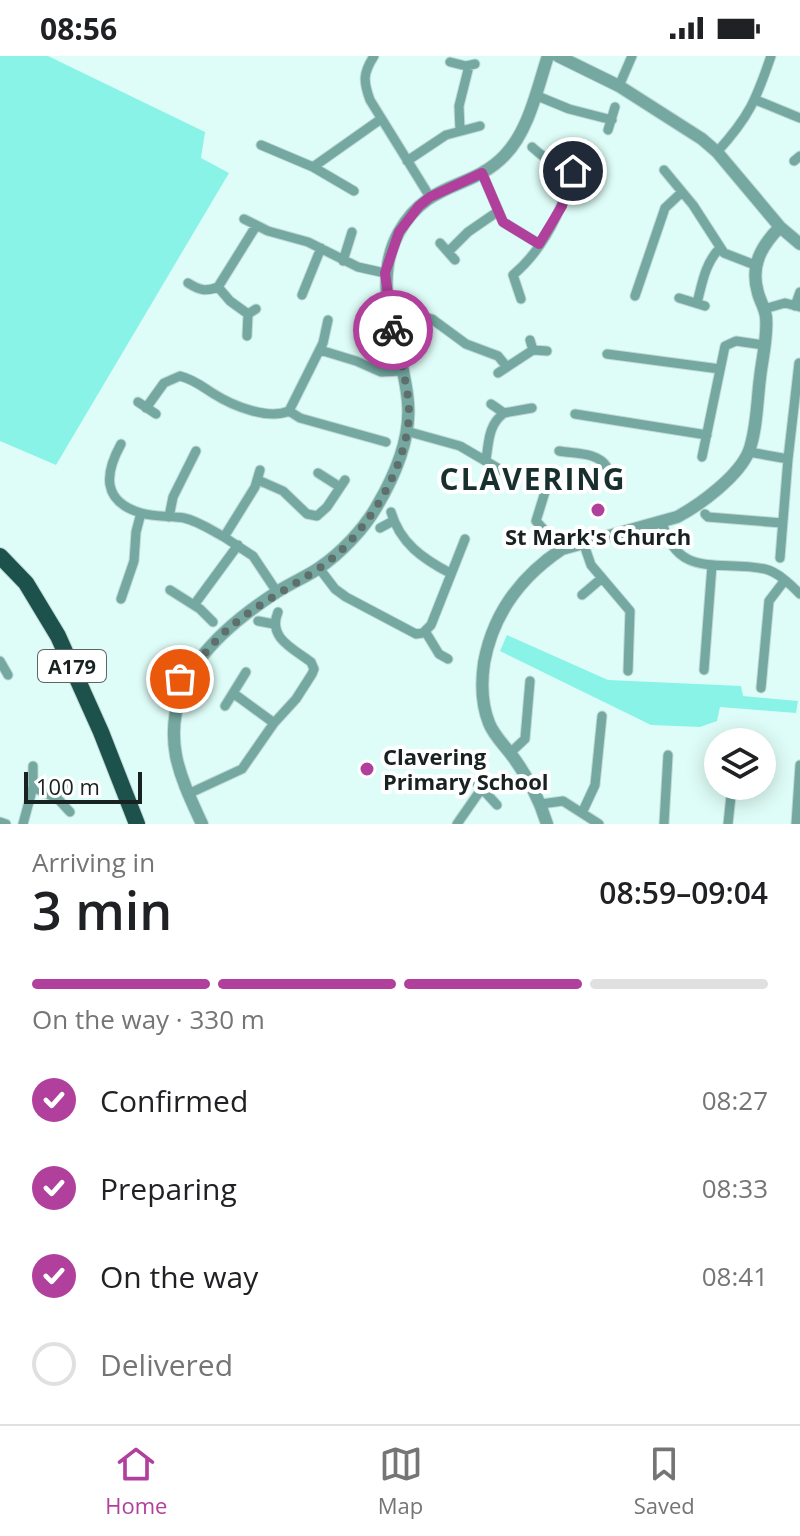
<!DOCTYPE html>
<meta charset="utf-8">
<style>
:root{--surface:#fff;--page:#f2f2f2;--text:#202124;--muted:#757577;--line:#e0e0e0;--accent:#b0409c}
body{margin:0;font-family:"Open Sans",sans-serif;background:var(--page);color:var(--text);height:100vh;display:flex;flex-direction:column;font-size:30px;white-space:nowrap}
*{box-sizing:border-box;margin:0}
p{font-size:26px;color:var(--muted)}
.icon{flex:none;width:44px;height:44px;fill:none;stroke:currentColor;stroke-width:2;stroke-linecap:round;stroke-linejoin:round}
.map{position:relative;height:768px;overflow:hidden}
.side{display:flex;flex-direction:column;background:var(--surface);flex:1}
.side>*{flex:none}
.tools{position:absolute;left:704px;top:672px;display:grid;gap:16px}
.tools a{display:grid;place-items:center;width:72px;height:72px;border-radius:50%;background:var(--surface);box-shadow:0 4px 20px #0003;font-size:40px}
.scale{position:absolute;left:24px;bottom:20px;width:118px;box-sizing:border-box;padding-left:8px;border:4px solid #182321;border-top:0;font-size:22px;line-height:28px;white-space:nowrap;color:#182321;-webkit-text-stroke:6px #fff;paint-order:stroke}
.pin{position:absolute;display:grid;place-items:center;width:68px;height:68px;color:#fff;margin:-34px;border:4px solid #fff;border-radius:50%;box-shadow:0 2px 8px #0007}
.courier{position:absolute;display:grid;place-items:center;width:80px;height:80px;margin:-40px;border:6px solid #b0409c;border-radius:50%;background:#fff;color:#222;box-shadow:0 2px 10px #0007}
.overview em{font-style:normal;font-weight:600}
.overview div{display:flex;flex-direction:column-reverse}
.overview{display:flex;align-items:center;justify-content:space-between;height:136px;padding:0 32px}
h1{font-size:52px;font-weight:600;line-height:60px}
.bar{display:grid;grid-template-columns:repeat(4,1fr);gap:12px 8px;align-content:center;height:96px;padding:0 32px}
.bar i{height:10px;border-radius:6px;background:var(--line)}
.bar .active{background:var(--accent)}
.bar p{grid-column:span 4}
ol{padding:0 32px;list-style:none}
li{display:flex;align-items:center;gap:24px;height:88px}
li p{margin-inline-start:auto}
li .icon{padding:8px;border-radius:50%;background:var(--accent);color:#fff;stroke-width:4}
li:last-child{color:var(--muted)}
li i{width:44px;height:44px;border:4px solid var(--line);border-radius:50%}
.status{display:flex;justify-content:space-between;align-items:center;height:56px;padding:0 40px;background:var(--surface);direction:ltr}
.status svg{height:22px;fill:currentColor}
.menu{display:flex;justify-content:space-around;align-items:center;height:112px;border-top:2px solid var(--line);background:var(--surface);font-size:22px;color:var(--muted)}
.menu a{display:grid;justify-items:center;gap:4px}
.menu .active{color:var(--accent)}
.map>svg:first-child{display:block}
.green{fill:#88f3e6}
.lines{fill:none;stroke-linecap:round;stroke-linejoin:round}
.minor-casing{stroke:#bfdad6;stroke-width:11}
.tertiary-casing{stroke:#bfdad6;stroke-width:14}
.trunk-casing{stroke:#bfdad6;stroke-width:18}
.minor{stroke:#74a8a1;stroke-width:9}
.tertiary{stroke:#74a8a1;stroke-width:12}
.trunk{stroke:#1c514c;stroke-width:16}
.done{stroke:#5e6f6c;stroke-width:8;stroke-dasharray:0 14.4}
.route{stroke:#b0409c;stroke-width:10}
.poi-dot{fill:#b0409c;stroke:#fff;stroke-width:3}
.labels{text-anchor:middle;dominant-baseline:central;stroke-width:8;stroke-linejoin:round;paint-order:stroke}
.shield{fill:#fff;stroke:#5d6564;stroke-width:2}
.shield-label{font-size:20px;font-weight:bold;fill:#182321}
.poi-label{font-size:22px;font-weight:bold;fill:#182321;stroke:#fff}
.district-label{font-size:30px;font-weight:bold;letter-spacing:2px;fill:#18302d;stroke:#fff}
</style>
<div class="status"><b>08:56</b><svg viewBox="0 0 49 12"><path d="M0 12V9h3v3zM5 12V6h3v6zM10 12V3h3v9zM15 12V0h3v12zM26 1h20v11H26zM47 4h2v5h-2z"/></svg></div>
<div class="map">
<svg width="800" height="768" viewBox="0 0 800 768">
<rect width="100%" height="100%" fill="#dffdf8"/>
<path class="green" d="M0,0H48L205,76L201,102L229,117L56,409L0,385Z
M507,579L608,624L741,630L743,640L798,645L796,657L720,651L717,665L700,671L651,669L500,595Z"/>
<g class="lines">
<defs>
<path id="minor" d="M374,0C363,17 363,25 370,44L430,141
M450,6L466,10L475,8
M619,30L632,0
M535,39L569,53L612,64
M756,44L800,62
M460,74L459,50L469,10
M608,74L615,51
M261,89L313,111L381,63
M532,91C549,107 567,115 590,119L597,113
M717,96C749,61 756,44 771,0
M407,105L446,79L480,70
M794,105L800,100
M313,111L354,135
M664,114L693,149L724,197L755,209
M482,117L503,166L539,188
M244,163L268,175L308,186L358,211L385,217
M440,187L455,204
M448,196L468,176L497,156
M343,205L352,176
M188,227C199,234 206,236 218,231L256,170
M218,231L230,245L248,258
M302,239L321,192
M635,240L665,152L682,136
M679,242L705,250
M521,243L513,219C544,193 562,154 573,115
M697,247C702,228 705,207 720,192
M795,250L800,236
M764,253L785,247L800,251
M390,258L409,257L432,263L466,288L498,300L507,311
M247,280L248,258L256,253
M530,284L533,294L547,295
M320,294L356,305L381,316L402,315
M607,298L720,313
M498,317L533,294
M138,346L156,358
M491,348L504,357L532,352
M146,352L164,327L180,320C193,323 203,331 214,338C233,350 268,364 289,355L323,287L328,264
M289,355L300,362L386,386
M575,358L707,379
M406,375L460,390L506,417
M121,388C105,417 101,445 141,457C154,461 170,460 184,462C198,465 211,474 224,481
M559,395C575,398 598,396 607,411
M749,396L788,403
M702,401L725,290L736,285L764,289
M486,403C489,386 488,369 504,357
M260,414L255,431L224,481L253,500L277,536
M318,417L340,431
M258,424L283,435L307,458L317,460L327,451L345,424
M545,436L536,465L562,493
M391,456C400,487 423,503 450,517
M705,458L708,461L782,467
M169,461L173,441L196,395
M662,466C678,525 721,503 765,513C778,516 791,529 800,538
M380,472L393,465
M583,486L591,509L630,555L628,615
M780,502L788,403L799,307
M319,512L335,533L346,541L416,578L423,577L431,569L465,483
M170,534L200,553L213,566
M582,539L602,522
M121,543L134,505L136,476L141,457
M194,549L238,489
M258,565L274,568
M425,575L439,598L448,603
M0,605L8,619
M164,614L185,627
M704,614L712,509
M761,632L769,545L785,524
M233,637L274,667
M225,650L246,616
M510,697L525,683L530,625
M475,725L497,749
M33,731L58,743L70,756
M188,738L242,713L274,667L296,643L312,618L314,613L311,606C294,593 267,582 278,556
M55,741L64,729
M541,748L563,745L599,768
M582,757L595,729L602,660
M0,766L6,768
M23,768L33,731V710
M457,768L482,732
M664,768L668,699
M728,768L732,730
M796,768L800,709"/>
<path id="tertiary" d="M558,0L619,30L702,83L717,96L780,171L800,188
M202,768C192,746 181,724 176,700C162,624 220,573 277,536C291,527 306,521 319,512C341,497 364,473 377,450C394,421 411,382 408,347C404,289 368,233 399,176C429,123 471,135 505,99C529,74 537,33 548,0
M547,768C539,742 527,719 510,697C503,688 493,678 489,667C481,647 481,628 484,607C493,557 520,521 562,493L677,461C700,449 739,420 749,395C757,373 757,345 760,322C762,303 768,280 766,261C765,252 760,245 758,237C750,210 761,190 780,171"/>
<path id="trunk" d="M0,500L26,527L58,580L101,676L137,768"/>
</defs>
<use href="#minor" class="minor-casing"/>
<use href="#tertiary" class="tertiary-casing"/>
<use href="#trunk" class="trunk-casing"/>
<use href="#minor" class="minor"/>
<use href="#tertiary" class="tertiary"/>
<use href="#trunk" class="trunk"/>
</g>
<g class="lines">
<path class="done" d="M180,623L185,627C219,566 263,549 318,513C364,483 407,413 409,358C409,330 399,301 393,274"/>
<path class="route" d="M393,274L385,217L399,176L419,150L430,141L482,117L503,166L539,188L562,150L573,115"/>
</g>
<g class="poi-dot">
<circle cx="598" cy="454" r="8"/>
<circle cx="367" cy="713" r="8"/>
</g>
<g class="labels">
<rect class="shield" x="38" y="594" width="68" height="32" rx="6"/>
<g class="shield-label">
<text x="72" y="610">A179</text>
</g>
<g class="poi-label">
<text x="598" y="480">St Mark's Church</text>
<text x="383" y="700" text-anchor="start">Clavering<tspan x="383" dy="25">Primary School</tspan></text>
</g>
<g class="district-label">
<text x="533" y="422">CLAVERING</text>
</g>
</g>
</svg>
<div class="tools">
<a><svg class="icon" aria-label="layers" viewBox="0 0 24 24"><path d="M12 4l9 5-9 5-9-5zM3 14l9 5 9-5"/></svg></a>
</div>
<div class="scale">100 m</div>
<div class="pin" style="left:180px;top:623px;background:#ea580c"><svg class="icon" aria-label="bag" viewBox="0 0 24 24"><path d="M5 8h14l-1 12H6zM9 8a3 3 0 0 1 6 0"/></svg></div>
<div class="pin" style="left:573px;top:115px;background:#1f2937"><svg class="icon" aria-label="home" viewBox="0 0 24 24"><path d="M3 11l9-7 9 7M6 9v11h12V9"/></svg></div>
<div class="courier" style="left:393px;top:274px"><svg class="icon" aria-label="bike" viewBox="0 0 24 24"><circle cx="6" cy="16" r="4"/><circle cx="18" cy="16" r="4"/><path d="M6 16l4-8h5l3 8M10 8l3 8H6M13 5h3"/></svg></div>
</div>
<section class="side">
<div class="overview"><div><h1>3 min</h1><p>Arriving in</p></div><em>08:59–09:04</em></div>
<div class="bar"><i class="active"></i><i class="active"></i><i class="active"></i><i></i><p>On the way · 330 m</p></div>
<ol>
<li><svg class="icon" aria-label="check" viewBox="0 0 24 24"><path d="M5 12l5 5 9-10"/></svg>Confirmed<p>08:27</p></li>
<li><svg class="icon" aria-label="check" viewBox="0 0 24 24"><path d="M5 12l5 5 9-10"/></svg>Preparing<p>08:33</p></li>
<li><svg class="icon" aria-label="check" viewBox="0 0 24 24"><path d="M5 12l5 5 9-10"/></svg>On the way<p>08:41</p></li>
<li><i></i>Delivered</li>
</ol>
</section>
<nav class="menu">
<a class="active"><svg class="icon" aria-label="home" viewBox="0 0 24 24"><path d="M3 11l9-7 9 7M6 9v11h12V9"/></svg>Home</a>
<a><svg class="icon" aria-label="map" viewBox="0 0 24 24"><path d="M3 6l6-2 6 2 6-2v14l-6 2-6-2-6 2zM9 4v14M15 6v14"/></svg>Map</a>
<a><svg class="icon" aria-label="saved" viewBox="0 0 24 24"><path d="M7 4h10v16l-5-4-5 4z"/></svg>Saved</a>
</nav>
